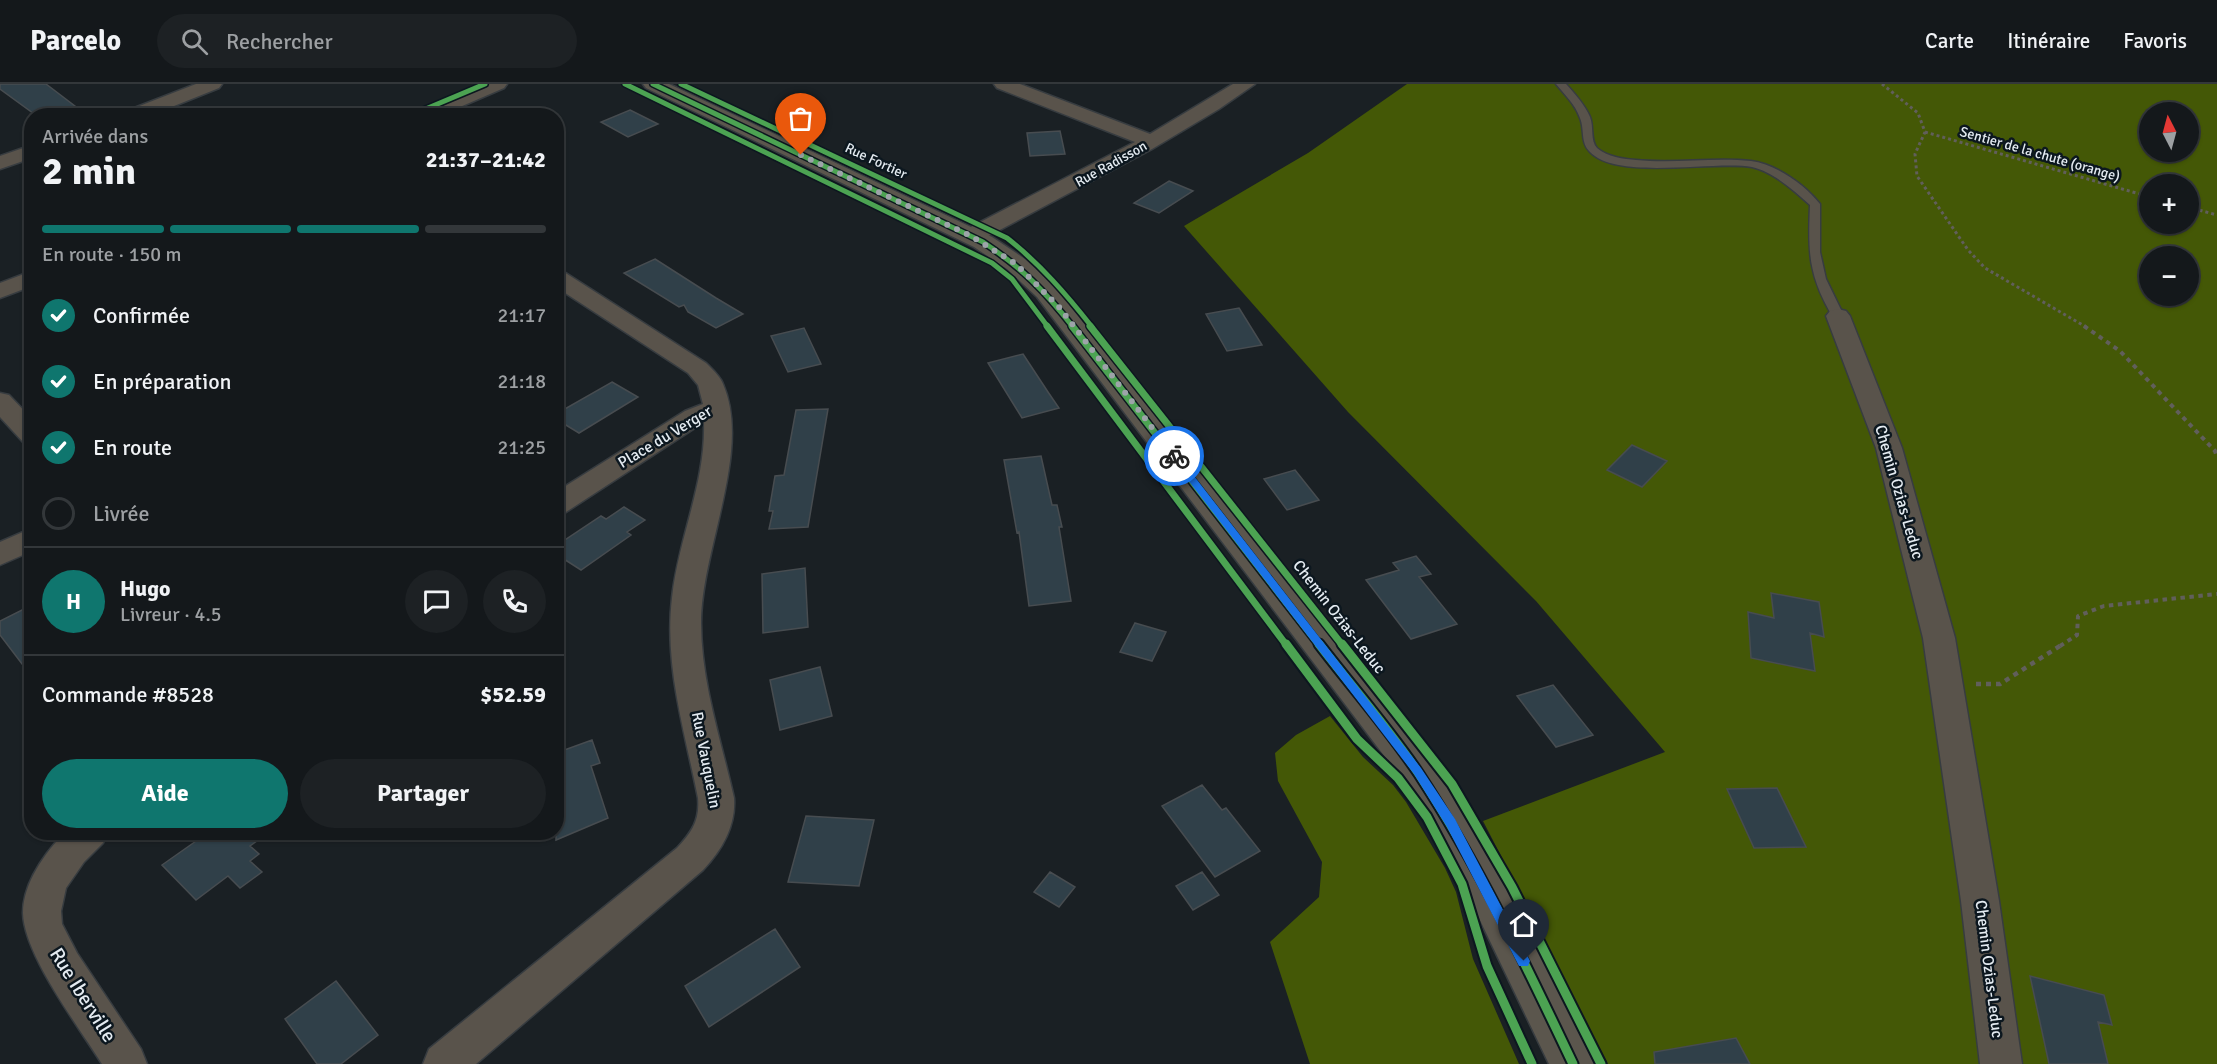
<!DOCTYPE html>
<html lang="fr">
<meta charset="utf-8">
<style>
:root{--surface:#14181b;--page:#1d2124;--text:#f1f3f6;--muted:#9da0a3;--line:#33373a;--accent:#0f766e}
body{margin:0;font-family:Signika,sans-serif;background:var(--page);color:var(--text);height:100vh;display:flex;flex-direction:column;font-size:22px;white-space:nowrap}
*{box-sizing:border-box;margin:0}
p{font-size:20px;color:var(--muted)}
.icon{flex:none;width:33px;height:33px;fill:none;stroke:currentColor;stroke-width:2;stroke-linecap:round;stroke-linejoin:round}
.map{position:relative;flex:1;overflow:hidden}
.details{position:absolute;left:24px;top:24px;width:540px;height:732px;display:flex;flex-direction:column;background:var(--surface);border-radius:24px;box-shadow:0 2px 4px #0004,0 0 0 2px var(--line)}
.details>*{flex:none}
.needle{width:39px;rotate:354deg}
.controls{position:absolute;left:2139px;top:18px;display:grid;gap:12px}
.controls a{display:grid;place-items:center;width:60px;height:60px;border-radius:50%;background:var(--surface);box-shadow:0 2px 4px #0004,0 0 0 2px var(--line);font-size:30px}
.pin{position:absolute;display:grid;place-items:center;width:51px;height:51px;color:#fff;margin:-62px -26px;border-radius:50% 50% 50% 0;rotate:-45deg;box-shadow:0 0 6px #0007}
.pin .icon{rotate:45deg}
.courier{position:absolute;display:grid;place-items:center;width:60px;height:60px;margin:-30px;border:4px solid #1a73e8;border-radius:50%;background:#fff;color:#222;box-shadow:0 2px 8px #0007}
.overview em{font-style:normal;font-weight:700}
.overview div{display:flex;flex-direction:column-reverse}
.overview{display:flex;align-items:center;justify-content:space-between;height:102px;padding:0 18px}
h1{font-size:39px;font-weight:700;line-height:45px}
.bar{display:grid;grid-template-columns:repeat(4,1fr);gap:9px 6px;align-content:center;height:72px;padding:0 18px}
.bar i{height:8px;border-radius:4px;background:var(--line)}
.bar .active{background:var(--accent)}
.bar p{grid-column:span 4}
.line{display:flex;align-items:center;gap:15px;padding:0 18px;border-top:2px solid var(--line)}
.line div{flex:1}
.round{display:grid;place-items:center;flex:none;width:63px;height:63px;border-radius:32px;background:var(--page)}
ol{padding:0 18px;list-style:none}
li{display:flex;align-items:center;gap:18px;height:66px}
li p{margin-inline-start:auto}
li .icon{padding:6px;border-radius:50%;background:var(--accent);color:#fff;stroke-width:4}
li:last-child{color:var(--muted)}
li i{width:33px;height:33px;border:3px solid var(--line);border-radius:50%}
.primary-button{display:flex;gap:12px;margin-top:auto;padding:12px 18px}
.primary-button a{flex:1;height:69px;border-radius:36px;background:var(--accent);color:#fff;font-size:24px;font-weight:700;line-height:69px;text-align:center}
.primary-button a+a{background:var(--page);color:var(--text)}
header{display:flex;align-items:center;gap:36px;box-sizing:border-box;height:84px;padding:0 30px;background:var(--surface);border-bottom:2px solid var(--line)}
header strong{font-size:28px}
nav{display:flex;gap:33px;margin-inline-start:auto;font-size:21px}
.search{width:420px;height:54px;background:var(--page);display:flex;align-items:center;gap:15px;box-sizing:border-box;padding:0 21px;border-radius:33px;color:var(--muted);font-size:22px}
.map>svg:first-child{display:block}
.forest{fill:#445806;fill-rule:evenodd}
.building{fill:#304049;stroke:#474c50;stroke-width:1.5}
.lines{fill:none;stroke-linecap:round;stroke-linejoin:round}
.lane-casing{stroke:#373c40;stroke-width:3}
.street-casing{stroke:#373c40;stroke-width:3}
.secondary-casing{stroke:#373c40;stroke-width:3}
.path-far2{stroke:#615f5b;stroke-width:3;stroke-dasharray:3 3;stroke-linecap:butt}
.path-far1{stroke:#615f5b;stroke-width:4;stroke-dasharray:4.5 4.5;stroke-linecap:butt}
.path{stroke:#615f5b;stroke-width:4.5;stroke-dasharray:5 5;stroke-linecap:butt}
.lane{fill:#59534b;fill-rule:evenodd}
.street{fill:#59534b;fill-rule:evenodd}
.secondary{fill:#5b564d;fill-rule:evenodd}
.cycleway-far2-casing{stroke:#0c171f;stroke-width:8}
.cycleway-far1-casing{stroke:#0c171f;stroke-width:10}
.cycleway-casing{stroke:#0c171f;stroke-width:13}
.cycleway-far2{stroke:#4ca352;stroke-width:5}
.cycleway-far1{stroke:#4ca352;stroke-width:7}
.cycleway{stroke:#4ca352;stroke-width:9}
.route{fill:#1a73e8}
.done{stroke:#9da4a9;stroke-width:6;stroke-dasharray:0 10.8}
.labels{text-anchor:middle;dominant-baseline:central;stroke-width:5;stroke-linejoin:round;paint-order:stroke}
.far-street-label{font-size:14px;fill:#e4ebf1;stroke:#0c171f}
.street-label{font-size:16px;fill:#e4ebf1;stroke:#0c171f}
.near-street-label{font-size:20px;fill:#e4ebf1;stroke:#0c171f}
</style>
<header>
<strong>Parcelo</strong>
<div class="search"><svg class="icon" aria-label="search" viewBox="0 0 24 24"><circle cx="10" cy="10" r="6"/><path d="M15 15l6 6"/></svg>Rechercher</div>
<nav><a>Carte</a><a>Itinéraire</a><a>Favoris</a></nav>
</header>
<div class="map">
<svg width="2217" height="980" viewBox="0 0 2217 980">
<rect width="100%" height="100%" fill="#1a2024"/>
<path class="forest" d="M1407,0H2217V980H1608L1483,737L1665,668L1536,517L1348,328L1184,142L1308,69ZM2150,28H2188V68H2150ZM2150,100H2188V140H2150ZM2150,172H2188V212H2150Z
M1330,632L1363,673L1393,701L1406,718L1445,784L1456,808L1473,875L1519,980H1310L1270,858L1319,813L1322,778L1278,697L1275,669L1296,651Z"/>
<path class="building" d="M0,0H46L88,32H37L0,5Z
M630,26L658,40L628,53L601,38Z
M1060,47L1065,70L1030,72L1027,49Z
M1169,97L1193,107L1159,129L1134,119Z
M655,175L716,214L743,230L716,244L688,228L684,221L679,223L624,189Z
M1239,224L1262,261L1227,267L1206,230Z
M804,244L821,280L788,288L771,252Z
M1023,270L1048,308L1059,324L1022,334L988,279Z
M612,298L638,313L579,349L556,335V330Z
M828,325L808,443L769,445L773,427H769L775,392L784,391L796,326Z
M1632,361L1667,377L1642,403L1607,386Z
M1041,372L1052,421H1057L1062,443H1059L1071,517L1029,522L1019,448L1017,449L1004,376Z
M1295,386L1319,416L1287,426L1264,395Z
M624,423L645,436L627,448L631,451L581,486L556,470V462L601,432L606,435Z
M1416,472L1431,490L1419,493L1457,540L1411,555L1366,496L1399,486L1393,479Z
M805,484L808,543L763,549L762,490Z
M1771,509L1819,518L1824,553L1810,549L1815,587L1751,574L1748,528L1774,534Z
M32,521V593L0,551V537Z
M1135,539L1166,548L1152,577L1120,568Z
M820,583L832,632L780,646L770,596Z
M1553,601L1593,651L1556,663L1517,612Z
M592,656L600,679L591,682L608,734L556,756V669Z
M1202,701L1222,726L1226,724L1260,767L1215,793L1162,722Z
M1777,704L1806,763L1754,764L1727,705Z
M806,732L874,736L859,802L788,798Z
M209,748H269L250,762L259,770L250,777L262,788L240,804L228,792L196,816L162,781Z
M1050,788L1075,803L1059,823L1034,808Z
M1202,788L1219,811L1193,826L1176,802Z
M775,845L800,883L709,943L685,902Z
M2030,892L2104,911L2112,941L2098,938L2108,980H2049Z
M336,897L378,951L341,980H317L285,935Z
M1736,954L1750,980H1655L1654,968Z"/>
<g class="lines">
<defs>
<path id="lane" d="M1556,0H1566C1575,10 1585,21 1590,33C1594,43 1590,57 1597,64C1607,73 1624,75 1636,76C1674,80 1713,73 1751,77C1776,80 1805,101 1820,120V168L1826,195L1844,232L1842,235H1834C1808,192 1808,168 1810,121C1794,107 1774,88 1752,83C1715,76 1618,97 1590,68C1580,58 1585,46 1580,34C1575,20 1565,11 1556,0Z"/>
<path id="street" d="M196,0H222L219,4L149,32H122L124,28Z
M482,0H507L504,4L439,32H413L415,28Z
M994,0H1020L1150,50L1233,0H1255L1219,25L1152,65L979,157L971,159L963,157L960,152L963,147L1135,58L997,4Z
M32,61V74L0,85V72Z
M556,186L564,188L706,279C712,285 720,292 723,300C752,367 701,466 701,539C701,598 721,656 734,714C736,742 722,766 703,786L476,980H423L429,965L677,764C692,748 700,736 698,714C685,648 664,582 672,514C678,455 706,399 704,338L566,428L556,430V408L685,327L703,320L698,301L688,289L556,203Z
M32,187V202L0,214V199Z
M1838,225L1846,227L1850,232L1902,364L1955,554L1999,817L2022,980H1980L1961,817L1923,554L1876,364L1826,232L1830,227Z
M0,309L9,311L32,335V360L23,358L0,333Z
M32,444V467L0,481V458Z
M65,748H108L103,759L84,778L66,804L61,827L62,840L77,869L141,965L147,980H102C79,943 24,871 23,829C23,799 45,769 65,748Z"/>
<path id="secondary" d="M643,0H669L992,153L1025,175L1055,203L1430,676L1475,745L1515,817L1596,980H1549L1466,807L1404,698L1037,213L1007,185L974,163L646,4Z"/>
</defs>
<use href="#lane" class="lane-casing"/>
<use href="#street" class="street-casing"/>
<use href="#secondary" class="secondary-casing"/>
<path class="path-far2" d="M1882,0L1918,29L1925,48L1915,70L1917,92L1968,166L1985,184L2086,243
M1925,48L2150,113
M2188,123L2217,131"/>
<path class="path-far1" d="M2084,242L2120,267L2215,367L2217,373
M2060,562L2077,551L2078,532L2104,522L2217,510"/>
<path class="path" d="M1976,600H2000L2063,560"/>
<use href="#lane" class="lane"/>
<use href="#street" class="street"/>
<use href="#secondary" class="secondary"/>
<defs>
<path id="cycleway-far2" d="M625,0L992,179L1012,195L1048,243
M653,0L983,158C1022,184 1044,206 1073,243
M681,0L1007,154C1040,180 1066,210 1092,243
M409,32L485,0"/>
<path id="cycleway-far1" d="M1047,242L1287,562
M1072,242L1320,562
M1090,242L1343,562"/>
<path id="cycleway" d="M1286,560L1357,655L1398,694L1427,733L1462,800L1487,882L1532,980
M1319,560C1352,603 1389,645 1419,690C1479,782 1526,881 1573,980
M1342,560L1452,700L1512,803L1601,980"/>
</defs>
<use href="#cycleway-far2" class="cycleway-far2-casing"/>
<use href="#cycleway-far1" class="cycleway-far1-casing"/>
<use href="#cycleway" class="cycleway-casing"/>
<use href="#cycleway-far2" class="cycleway-far2"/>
<use href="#cycleway-far1" class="cycleway-far1"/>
<use href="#cycleway" class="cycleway"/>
</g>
<path class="route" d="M1171,370H1177L1421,684L1455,735L1528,873L1530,877L1528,882H1519L1447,743L1414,690L1171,374Z"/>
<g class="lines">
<path class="done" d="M801,71L971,152L1016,180L1059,223L1174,372"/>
</g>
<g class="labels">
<g class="far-street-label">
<text transform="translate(2040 70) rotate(16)">Sentier de la chute (orange)</text>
<text transform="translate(876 77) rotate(25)">Rue Fortier</text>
<text transform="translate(1111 80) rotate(-29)">Rue Radisson</text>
</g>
<g class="street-label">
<text transform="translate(665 353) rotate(-31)">Place du Verger</text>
<text transform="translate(1899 408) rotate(74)">Chemin Ozias-Leduc</text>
<text transform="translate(1339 533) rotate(52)">Chemin Ozias-Leduc</text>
<text transform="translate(706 676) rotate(79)">Rue Vauquelin</text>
<text transform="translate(1989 885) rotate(83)">Chemin Ozias-Leduc</text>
</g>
<g class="near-street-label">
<text transform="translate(83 911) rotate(58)">Rue Iberville</text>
</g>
</g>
</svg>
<div class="controls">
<a><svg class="needle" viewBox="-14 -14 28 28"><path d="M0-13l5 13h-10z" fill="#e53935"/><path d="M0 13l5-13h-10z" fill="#9da0a3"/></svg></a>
<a>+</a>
<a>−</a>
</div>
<div class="pin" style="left:801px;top:71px;background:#ea580c"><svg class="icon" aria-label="bag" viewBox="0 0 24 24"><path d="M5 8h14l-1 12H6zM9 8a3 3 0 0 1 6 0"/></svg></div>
<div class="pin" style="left:1524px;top:877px;background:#1f2937"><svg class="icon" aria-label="home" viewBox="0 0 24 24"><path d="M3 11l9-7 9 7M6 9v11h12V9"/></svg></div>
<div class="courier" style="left:1174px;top:372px"><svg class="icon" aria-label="bike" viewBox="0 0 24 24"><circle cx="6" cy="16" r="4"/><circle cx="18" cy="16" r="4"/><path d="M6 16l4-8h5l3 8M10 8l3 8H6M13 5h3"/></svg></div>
<section class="details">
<div class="overview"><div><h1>2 min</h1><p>Arrivée dans</p></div><em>21:37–21:42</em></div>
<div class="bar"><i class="active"></i><i class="active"></i><i class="active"></i><i></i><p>En route · 150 m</p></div>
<ol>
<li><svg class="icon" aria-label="check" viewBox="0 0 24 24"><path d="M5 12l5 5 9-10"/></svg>Confirmée<p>21:17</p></li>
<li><svg class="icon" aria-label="check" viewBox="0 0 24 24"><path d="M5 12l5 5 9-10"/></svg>En préparation<p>21:18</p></li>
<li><svg class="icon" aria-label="check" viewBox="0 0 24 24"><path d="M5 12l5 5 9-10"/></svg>En route<p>21:25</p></li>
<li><i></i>Livrée</li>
</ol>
<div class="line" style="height:108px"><b class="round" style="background:var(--accent);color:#fff">H</b><div><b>Hugo</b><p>Livreur · 4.5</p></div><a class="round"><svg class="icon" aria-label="chat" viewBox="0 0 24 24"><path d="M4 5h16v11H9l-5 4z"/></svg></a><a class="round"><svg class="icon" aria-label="phone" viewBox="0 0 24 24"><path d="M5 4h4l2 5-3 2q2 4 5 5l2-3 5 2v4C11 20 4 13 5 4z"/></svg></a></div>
<div class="line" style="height:78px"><div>Commande #8528</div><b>$52.59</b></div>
<div class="primary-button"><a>Aide</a><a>Partager</a></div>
</section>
</div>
